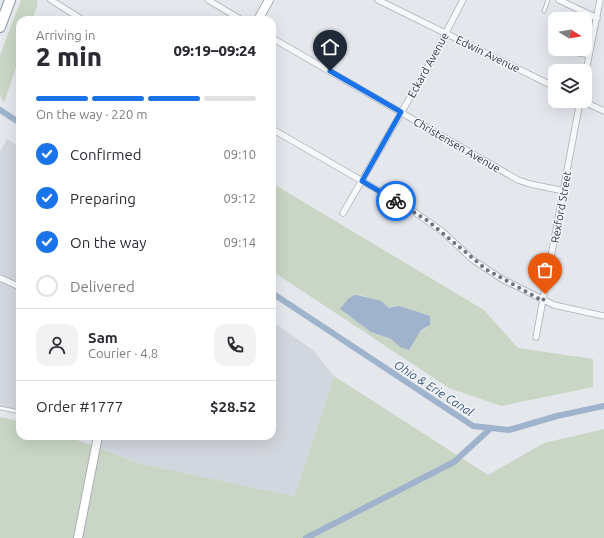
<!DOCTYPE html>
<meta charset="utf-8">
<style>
:root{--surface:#fff;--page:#f2f2f3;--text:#2b2b33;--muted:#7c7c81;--line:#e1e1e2;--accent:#1a73e8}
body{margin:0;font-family:Ubuntu,sans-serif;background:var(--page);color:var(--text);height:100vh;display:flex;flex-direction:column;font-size:15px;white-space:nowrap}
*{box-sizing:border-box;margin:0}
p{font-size:13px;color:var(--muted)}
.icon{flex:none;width:22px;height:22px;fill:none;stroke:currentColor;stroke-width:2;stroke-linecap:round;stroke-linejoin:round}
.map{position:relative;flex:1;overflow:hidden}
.side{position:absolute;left:16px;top:16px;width:260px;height:424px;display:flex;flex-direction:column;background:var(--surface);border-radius:12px;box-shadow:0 4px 16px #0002}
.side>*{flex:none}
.needle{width:26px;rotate:101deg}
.controls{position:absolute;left:548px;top:12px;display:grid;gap:8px}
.controls a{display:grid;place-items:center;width:44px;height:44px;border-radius:8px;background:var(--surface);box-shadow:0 4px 16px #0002;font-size:20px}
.pin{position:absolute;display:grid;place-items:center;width:34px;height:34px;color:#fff;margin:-41px -17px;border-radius:50% 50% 50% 0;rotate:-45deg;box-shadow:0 0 4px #0007}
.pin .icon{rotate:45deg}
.courier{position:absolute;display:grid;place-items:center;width:40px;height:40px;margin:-20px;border:3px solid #1a73e8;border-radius:50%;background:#fff;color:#222;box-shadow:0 1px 5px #0007}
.summary em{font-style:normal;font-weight:800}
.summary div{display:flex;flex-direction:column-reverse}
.summary{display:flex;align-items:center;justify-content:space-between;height:68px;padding:0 20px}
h1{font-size:26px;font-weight:800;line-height:30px}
.bar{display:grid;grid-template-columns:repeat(4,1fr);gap:6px 4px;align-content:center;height:48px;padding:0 20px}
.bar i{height:5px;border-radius:3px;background:var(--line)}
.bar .current{background:var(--accent)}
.bar p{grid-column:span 4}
.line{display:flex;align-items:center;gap:10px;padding:0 20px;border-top:1px solid var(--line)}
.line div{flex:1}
.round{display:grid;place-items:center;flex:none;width:42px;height:42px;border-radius:12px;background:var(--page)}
ol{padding:0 20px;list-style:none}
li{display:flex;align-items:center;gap:12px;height:44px}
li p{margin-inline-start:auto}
li .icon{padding:4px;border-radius:50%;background:var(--accent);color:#fff;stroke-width:4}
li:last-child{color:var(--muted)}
li i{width:22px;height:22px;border:2px solid var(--line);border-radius:50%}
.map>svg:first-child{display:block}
.built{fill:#d2d6de}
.green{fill:#c9d6c5;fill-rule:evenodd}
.water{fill:#9fb4cc}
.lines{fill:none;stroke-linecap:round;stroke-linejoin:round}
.canal{stroke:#9fb4cc;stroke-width:6}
.lane-casing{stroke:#a9aeb7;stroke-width:4.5}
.street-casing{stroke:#a9aeb7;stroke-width:7}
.secondary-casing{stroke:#a9aeb7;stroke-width:10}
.highway-casing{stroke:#8b94a3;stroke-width:12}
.lane{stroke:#f7f8fa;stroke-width:3}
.street{stroke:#f7f8fa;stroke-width:5.5}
.secondary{stroke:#fff;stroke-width:8}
.highway{stroke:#fff;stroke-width:10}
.done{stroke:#6c737f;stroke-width:4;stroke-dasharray:0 7.2}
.route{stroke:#1a73e8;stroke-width:5}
.labels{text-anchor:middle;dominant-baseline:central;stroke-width:3;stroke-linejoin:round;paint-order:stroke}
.street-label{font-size:11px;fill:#2b3445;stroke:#f4f6f9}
.water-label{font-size:12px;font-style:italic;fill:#34527a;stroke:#f4f6f9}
</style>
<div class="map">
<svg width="604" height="538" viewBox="0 0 604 538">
<rect width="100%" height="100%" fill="#e4e7ec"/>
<path class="built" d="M7,139L20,147V412L0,408V151Z
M272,321L313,350L334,376L294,496L141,464L96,447L98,436H272Z"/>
<path class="green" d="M21,0H37L38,3L32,20H20V55L4,103L0,95V55Z
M272,183L484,310L518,348L593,359V387L501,406L449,388L272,271ZM361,295L383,303L389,308C405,303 411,312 426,314L427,328L421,330L410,346L400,347L393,340L371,332L362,324L345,314Z
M334,376L488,475L544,443L604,429V538H0V418L2,417L20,422V436H66L141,464L294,496Z"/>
<path class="water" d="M355,295C358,295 379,300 381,301C384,303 386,306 389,308C392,307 396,306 399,306C400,306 428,315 430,316V325L421,330L409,350L400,347L391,339L371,332L340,309L348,299Z"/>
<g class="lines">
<path class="canal" d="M0,110L20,123
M272,293L473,426L509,430L557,416L604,406
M306,538L454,462L491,428"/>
<defs>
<path id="lane" d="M544,11L548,0
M556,50L589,56
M0,408L20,412"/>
<path id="street" d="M51,0L83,20
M208,0L242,20
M378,0L555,87
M559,0L597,18
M272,38L518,180L530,184L564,191
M585,76L600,0
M582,101L604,111
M272,129L409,208L443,232L473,260L502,279L554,305L604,316
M343,213L430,63L463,0
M0,278L20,287
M536,337L580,101"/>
<path id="secondary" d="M258,20L269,0
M78,538L98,436"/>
<path id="highway" d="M0,27L10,0"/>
</defs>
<use href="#lane" class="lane-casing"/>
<use href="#street" class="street-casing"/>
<use href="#secondary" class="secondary-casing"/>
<use href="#highway" class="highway-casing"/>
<use href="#lane" class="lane"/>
<use href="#street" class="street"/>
<use href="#secondary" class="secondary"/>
<use href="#highway" class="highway"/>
</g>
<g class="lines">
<path class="done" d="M396,201L428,221L487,270L543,301L545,294"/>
<path class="route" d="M330,71L401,112L362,181L396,201"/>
</g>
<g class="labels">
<g class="street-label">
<text transform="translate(488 54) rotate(26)">Edwin Avenue</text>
<text transform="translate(428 65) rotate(-61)">Eckard Avenue</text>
<text transform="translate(457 145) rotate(30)">Christensen Avenue</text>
<text transform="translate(561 207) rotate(-80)">Rexford Street</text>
</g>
<g class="water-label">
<text transform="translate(434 388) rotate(33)">Ohio &amp; Erie Canal</text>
</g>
</g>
</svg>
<div class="controls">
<a><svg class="needle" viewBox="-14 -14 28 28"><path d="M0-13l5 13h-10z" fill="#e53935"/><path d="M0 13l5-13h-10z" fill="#7c7c81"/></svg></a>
<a><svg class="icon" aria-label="layers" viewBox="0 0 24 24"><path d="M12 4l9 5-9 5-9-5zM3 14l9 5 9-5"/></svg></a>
</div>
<div class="pin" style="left:545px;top:294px;background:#ea580c"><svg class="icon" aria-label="bag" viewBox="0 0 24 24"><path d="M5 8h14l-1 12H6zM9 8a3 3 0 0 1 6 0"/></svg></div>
<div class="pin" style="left:330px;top:71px;background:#1f2937"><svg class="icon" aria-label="home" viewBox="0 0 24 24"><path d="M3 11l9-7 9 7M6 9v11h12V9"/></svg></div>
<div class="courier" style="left:396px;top:201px"><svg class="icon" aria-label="bike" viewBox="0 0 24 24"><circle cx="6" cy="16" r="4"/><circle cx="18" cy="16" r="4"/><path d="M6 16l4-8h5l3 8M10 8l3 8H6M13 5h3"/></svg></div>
<section class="side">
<div class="summary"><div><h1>2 min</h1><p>Arriving in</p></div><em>09:19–09:24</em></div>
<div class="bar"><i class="current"></i><i class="current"></i><i class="current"></i><i></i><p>On the way · 220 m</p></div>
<ol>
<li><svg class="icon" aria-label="check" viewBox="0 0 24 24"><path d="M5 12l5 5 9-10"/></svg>Confirmed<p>09:10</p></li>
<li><svg class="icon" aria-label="check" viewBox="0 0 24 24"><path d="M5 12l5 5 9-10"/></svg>Preparing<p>09:12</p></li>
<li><svg class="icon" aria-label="check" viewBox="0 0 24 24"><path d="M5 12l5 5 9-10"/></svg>On the way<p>09:14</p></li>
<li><i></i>Delivered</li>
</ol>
<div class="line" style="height:72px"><a class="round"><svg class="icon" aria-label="person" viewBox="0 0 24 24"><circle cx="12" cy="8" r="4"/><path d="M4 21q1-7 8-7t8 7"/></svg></a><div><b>Sam</b><p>Courier · 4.8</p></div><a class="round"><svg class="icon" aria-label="phone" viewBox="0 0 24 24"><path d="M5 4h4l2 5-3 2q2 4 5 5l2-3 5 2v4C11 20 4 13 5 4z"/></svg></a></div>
<div class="line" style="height:52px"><div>Order #1777</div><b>$28.52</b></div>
</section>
</div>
